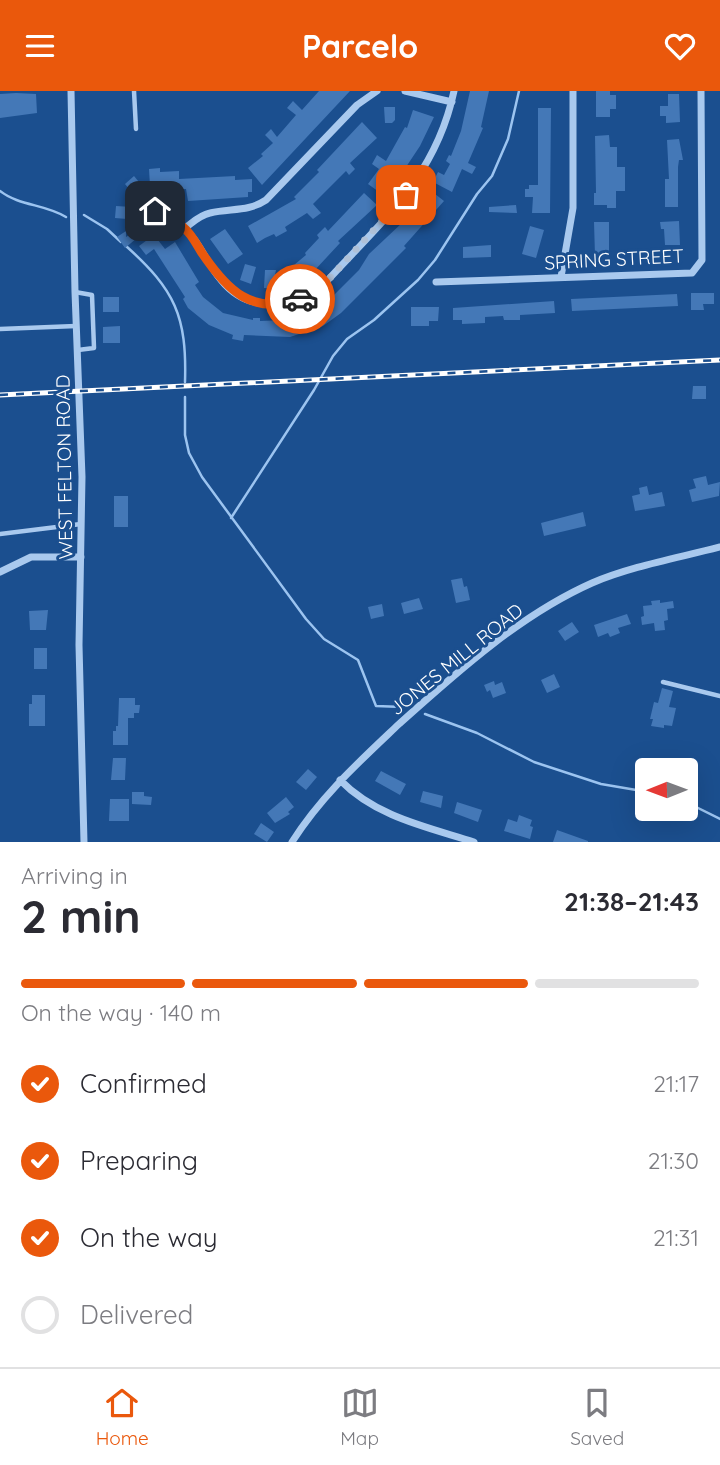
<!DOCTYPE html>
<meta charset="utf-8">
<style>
:root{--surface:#fff;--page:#f2f2f3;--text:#2b2b33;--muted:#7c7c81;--line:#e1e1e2;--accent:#ea580c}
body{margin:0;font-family:Quicksand,sans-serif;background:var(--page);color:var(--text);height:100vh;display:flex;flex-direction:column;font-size:26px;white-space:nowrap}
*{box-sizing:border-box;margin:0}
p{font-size:23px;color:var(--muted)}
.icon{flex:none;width:38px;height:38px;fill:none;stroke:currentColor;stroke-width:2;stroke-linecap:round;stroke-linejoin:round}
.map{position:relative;height:751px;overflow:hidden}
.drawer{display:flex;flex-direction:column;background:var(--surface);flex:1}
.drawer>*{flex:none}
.needle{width:46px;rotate:269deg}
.fabs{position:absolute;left:635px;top:667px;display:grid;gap:14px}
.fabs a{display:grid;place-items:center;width:63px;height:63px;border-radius:7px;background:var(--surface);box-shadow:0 7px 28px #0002;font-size:35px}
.pin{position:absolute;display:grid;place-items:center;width:60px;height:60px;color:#fff;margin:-30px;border-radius:14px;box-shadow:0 4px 10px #0006}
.courier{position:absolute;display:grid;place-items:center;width:70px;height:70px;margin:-35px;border:5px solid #ea580c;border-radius:50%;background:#fff;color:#222;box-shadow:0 2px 9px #0007}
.overview em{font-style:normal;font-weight:700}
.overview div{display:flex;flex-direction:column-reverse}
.overview{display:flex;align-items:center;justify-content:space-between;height:119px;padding:0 21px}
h1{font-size:46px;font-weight:700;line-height:52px}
.bar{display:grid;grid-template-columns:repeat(4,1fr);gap:10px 7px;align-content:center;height:84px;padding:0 21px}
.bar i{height:9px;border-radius:5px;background:var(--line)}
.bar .current{background:var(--accent)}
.bar p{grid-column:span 4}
ol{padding:0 21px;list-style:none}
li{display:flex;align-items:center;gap:21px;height:77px}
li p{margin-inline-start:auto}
li .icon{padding:7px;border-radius:50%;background:var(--accent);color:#fff;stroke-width:4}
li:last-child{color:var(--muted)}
li i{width:38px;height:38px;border:4px solid var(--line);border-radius:50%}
header{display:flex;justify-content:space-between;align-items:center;height:91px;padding:0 21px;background:var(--accent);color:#fff;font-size:32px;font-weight:700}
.tabs{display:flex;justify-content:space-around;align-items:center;height:98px;border-top:2px solid var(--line);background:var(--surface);font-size:19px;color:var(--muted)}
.tabs a{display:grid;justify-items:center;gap:4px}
.tabs .current{color:var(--accent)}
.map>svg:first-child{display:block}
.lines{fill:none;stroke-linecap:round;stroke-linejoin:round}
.stream{stroke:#9cc4f0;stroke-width:2.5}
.building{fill:#4478b7}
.lane{stroke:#a9c9ee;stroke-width:4.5}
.street{stroke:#a9c9ee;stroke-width:7}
.rail-casing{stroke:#fff;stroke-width:5}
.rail{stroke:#1b4f8f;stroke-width:2.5;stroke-dasharray:8;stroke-linecap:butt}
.done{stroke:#afc1d8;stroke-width:7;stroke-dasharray:0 12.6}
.route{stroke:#ea580c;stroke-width:9}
.labels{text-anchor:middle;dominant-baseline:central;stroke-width:6;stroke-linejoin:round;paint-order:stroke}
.street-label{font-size:19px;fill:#fff;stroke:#1b4f8f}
</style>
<header><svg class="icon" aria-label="menu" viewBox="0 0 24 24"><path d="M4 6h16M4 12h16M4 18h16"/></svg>Parcelo<svg class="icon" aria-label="heart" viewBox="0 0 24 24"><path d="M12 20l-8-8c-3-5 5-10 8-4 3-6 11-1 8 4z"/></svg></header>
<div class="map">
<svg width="720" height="751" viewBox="0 0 720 751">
<rect width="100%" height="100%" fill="#1b4f8f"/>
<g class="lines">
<path class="stream" d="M0,100C19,115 45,113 66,126
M84,124L107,138L121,151
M126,155C175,199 187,225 185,291
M185,306V344L189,362L202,386L306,528L324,548L358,569L376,615L403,616
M231,427L314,299L333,265L347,248L374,229L418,189L435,169L477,103L492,85L508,48L519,0
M425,623L477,642L534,671L601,693L648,701
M686,711L720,728"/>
</g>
<path class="building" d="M319,0H350L262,94L248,77L263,65L261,63L273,52L265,44L271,38L277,46L296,24L287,17L293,10L302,19Z
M470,0H489L481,36L483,37L468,72L476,76L472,83L462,78L452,101L433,91L438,81L444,84L450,73L446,70L449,64L451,65L461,40Z
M596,0H610V4H616V18H610V26H596Z
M16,2L36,3L37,22L0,27V3Z
M668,3H679L680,31L666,32V25H660V15H668Z
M384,16H395V29L392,32H385Z
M538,17H551L550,122H532L533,106H525V98H529V94H538Z
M413,19L434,26L420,55L386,106L368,93L379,78L372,73L377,64L386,70L405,36L407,37Z
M362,31L377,47L350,72L355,78L349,84L346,80L313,113L321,122L313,128L307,122L285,136L287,140L276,146L274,143L265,147L257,152L248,135L296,108L294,106L319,81L317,79Z
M609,44L610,56H617V76H625V100H616V117H607V114H594V102H596L595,45Z
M679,48L683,69H679L678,76V116H665V88H669L667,49Z
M160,77V81L179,80V88L235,85V89L252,88V101H248V106L188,110L186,98H169L168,94L150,95L149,78Z
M134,85L143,96L134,104L125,93Z
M430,99L444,110L404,155L406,157L341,222L323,235L290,246L244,244L243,250L232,248L233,244L209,234L188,217L183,208L185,206L154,158L146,164L139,155L154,144L165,158L175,151L199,191L195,194L203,206L223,222L253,229V227H260V230L286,229L322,215L330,208L359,179L369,163L403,131Z
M364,102L377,114L338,150L340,152L314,180L316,182L307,190L294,174L306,164L305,162L319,147L317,144L325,136L328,140Z
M516,114L517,122L489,121V116Z
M116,115L132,116V124H127V128L115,127Z
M679,130L680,154H665L664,138H661L660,131Z
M594,131H609V165H595Z
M530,135L544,139L536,167L522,163Z
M225,138L243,163L228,173L210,148Z
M126,140V146L134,141L137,147L125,157L117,146Z
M491,154V166L463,167V156Z
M245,173L256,176L251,193L240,189Z
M265,179H276L275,184L293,181L296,198L286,200L285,198L264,197Z
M691,202H714V213H703L704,219H691Z
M677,203L678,215L572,220L571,208Z
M103,206H119V221H103Z
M554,210L555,222L520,224V229H504L503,225L485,226V232L462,233V229H453V217Z
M411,216H439L438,230H429V235H411Z
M120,235V252H103V236Z
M693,295H706V308H692Z
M706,385L708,394L720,391L719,405L692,411L689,399L696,397L693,388Z
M647,395L649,404L662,401L665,415L635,420L632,405L640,403L639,397Z
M114,405H128V436H114Z
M583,421L586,435L544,445L541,432Z
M462,487L464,496L467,495L470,509L456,512L451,489Z
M419,507L423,518L404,523L401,512Z
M660,509V512L673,510L674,517L667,518L668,529L664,530L665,539L655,540L654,532L642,534L641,526L644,525L643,515L652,514L651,510Z
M382,513L384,525L371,528L368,516Z
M48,519L46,539H30L29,520Z
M627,523L631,533L618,537L620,542L610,546L608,542L598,546L594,534Z
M572,531L579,541L565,550L558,540Z
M34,557H47V578H34Z
M554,583L560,596L547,602L541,589Z
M494,590L495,594L502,591L506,602L493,607L490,599L487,601L484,594Z
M662,597L673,600L669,616L676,617L672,635L664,634V637L651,635L653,628H650L654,611L658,612Z
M32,604H45V635H29V613H32Z
M119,607H135V614H140L139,622H134V627H128V654H113V640H116V635H118Z
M113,667H126L125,689H111Z
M308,678L317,686L306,699L296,691Z
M381,680L406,693L400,704L375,690Z
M423,700L443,705L441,717L420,711Z
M132,701H144V705L152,706L151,714L132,713Z
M286,706L294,716L288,721L290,723L275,732L267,722Z
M110,708H129V730H109Z
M457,711L482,719L478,731L454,722Z
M519,724L532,729L530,735L533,736L530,748L504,740L508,728L517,731Z
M261,732L274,741L267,751L254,743Z
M557,739L588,750V751H553Z"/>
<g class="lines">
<path class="lane" d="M134,0L136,38
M75,201L92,204L94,257L78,259
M0,238L76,235
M0,443L81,433
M663,591L720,605"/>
<path class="street" d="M71,0L75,201L82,386L79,554L84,751
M405,0L452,11
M155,120C164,125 175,129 183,136C199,149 207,173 221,189C250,225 296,216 327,190C383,129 436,85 454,0
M185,137C193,131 200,124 210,122C231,117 248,121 266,109L357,14L377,0
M561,186L573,117V0
M436,191L692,182L702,169L701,0
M0,481L31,466H81
M340,689C376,726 427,736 474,751
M292,751C321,705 360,670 399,633C457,581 520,524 592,492C632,475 678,467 720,456"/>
<defs>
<path id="rail" d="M0,304L720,269"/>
</defs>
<use href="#rail" class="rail-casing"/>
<use href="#rail" class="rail"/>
</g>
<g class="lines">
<path class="done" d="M300,208L312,202L327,190L406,104"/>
<path class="route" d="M155,120C164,125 175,129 183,136C191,142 197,154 202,162C227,199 252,225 300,208"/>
</g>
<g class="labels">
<g class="street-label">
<text transform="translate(614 168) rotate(-3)">SPRING STREET</text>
<text transform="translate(64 376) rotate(-91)">WEST FELTON ROAD</text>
<text transform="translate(456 568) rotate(-39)">JONES MILL ROAD</text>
</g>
</g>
</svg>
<div class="fabs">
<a><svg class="needle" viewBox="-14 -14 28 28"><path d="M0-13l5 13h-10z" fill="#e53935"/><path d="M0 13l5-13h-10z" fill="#7c7c81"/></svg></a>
</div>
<div class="pin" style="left:406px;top:104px;background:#ea580c"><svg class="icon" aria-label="bag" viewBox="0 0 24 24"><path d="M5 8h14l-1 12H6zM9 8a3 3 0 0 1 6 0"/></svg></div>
<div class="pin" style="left:155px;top:120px;background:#1f2937"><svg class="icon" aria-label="home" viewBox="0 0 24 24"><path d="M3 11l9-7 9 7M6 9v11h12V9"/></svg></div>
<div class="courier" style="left:300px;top:208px"><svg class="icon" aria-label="car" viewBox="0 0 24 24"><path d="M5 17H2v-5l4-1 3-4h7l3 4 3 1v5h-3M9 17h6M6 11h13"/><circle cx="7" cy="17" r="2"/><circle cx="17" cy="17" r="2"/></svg></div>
</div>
<section class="drawer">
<div class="overview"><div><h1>2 min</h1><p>Arriving in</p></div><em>21:38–21:43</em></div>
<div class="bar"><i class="current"></i><i class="current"></i><i class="current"></i><i></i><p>On the way · 140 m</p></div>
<ol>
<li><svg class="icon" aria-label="check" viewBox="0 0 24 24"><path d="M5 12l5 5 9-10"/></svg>Confirmed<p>21:17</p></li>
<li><svg class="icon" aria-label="check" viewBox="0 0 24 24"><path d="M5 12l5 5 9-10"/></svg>Preparing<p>21:30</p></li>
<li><svg class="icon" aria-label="check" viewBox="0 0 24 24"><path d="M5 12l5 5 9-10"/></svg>On the way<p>21:31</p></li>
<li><i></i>Delivered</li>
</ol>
</section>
<nav class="tabs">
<a class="current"><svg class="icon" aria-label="home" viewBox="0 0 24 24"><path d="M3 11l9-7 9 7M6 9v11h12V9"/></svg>Home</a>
<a><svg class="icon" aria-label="map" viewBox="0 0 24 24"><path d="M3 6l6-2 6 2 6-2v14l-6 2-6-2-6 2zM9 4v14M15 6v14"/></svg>Map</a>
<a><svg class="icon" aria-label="saved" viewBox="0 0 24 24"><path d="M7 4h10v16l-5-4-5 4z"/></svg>Saved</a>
</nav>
